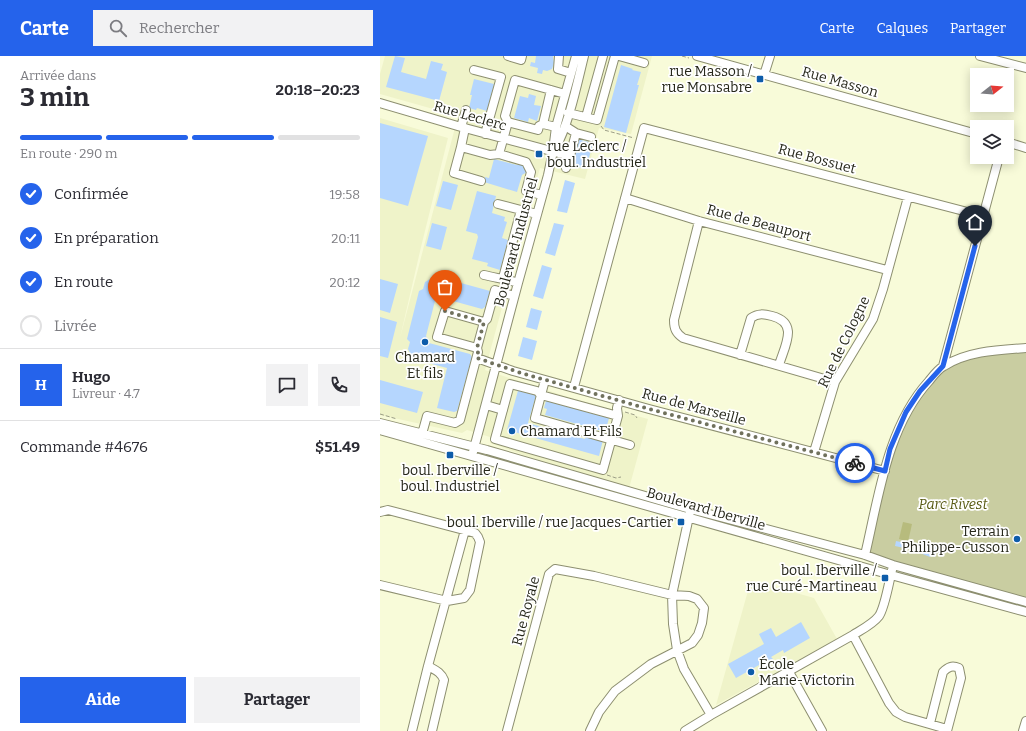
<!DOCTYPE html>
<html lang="fr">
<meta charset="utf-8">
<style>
:root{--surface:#fff;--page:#f2f2f3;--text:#2b2b33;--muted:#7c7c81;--line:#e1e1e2;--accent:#2563eb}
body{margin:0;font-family:Bitter,serif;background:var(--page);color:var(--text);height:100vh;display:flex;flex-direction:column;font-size:15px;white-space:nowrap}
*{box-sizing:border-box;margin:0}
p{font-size:13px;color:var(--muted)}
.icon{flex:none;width:22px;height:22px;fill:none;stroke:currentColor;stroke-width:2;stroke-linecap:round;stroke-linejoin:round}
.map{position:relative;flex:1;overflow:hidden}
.side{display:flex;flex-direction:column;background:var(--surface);width:380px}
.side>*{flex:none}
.needle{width:26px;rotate:73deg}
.buttons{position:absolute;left:590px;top:12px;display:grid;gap:8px}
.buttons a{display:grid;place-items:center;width:44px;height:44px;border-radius:0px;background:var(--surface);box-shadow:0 2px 10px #0003;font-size:20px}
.pin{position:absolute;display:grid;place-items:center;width:34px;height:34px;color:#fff;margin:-41px -17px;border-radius:50% 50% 50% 0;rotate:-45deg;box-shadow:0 0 4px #0007}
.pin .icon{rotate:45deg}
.courier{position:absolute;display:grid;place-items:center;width:40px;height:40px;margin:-20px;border:3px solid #2563eb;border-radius:50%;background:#fff;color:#222;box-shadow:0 1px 5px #0007}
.summary em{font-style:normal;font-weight:700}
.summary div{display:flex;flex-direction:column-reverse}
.summary{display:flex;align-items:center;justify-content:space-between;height:68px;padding:0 20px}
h1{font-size:26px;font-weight:700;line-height:30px}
.bar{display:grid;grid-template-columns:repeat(4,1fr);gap:6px 4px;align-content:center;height:48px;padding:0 20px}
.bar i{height:5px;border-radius:3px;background:var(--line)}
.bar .selected{background:var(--accent)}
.bar p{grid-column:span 4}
.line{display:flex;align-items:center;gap:10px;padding:0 20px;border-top:1px solid var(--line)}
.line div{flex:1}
.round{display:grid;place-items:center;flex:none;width:42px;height:42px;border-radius:0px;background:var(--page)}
ol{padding:0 20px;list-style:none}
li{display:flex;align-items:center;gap:12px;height:44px}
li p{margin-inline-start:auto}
li .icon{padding:4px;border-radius:50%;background:var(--accent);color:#fff;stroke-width:4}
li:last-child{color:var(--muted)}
li i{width:22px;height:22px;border:2px solid var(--line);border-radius:50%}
.button{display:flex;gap:8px;margin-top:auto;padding:8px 20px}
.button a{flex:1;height:46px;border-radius:0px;background:var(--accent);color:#fff;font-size:16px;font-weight:700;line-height:46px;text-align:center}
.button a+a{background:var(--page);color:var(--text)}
header{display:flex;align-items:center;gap:24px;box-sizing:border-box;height:56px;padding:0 20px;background:var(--accent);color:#fff}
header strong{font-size:19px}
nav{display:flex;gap:22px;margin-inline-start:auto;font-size:14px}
.search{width:280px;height:36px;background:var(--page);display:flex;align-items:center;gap:10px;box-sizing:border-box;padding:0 14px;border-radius:0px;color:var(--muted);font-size:15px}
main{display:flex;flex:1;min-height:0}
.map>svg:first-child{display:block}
.built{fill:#eff3c9}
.green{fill:#c9cda1}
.water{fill:#b7bb7d}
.building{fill:#b5d6fe}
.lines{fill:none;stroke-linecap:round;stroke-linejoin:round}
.minor-casing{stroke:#8d8f70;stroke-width:10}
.path{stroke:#9c9e86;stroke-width:1;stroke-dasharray:4 2;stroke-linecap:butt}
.minor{stroke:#fff;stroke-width:8}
.done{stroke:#70715d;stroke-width:4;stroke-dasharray:0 7.2}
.route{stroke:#2563eb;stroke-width:5}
.poi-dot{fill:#0e5caa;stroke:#fff;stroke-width:1.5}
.labels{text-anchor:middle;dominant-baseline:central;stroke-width:3.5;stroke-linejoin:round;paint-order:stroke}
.poi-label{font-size:14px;fill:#26271a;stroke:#fff;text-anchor:end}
.street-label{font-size:14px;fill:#26271a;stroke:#fff}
.park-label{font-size:14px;font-style:italic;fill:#585a13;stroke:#fff}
</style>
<header>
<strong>Carte</strong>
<div class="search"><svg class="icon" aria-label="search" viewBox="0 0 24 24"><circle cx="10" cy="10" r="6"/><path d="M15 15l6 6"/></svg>Rechercher</div>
<nav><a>Carte</a><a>Calques</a><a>Partager</a></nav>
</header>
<main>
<section class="side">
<div class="summary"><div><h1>3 min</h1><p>Arrivée dans</p></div><em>20:18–20:23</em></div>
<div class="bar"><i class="selected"></i><i class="selected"></i><i class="selected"></i><i></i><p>En route · 290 m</p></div>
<ol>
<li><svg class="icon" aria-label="check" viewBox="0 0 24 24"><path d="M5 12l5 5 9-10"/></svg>Confirmée<p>19:58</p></li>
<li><svg class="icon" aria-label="check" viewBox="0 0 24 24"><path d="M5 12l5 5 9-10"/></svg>En préparation<p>20:11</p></li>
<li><svg class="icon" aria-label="check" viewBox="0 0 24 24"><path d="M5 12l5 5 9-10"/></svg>En route<p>20:12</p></li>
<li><i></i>Livrée</li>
</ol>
<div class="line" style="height:72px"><b class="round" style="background:var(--accent);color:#fff">H</b><div><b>Hugo</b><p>Livreur · 4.7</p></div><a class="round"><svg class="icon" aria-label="chat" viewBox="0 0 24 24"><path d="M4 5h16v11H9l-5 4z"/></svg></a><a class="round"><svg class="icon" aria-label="phone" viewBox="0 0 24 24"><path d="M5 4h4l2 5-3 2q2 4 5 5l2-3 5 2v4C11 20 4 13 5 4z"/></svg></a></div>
<div class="line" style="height:52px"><div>Commande #4676</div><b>$51.49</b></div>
<div class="button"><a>Aide</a><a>Partager</a></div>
</section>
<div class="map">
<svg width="646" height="675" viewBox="0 0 646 675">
<rect width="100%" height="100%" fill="#f8fbd9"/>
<path class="built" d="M5,0H272L251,78L219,72L205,123L160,112L105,314L188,341L268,363L248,436L110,387V381L87,374L82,377L0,359V62L68,82L41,191L20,282L78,60L0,38V18Z
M371,524L434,542L457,583L336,649Z"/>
<path class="green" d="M646,292V546L485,499L510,393L539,336L574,306L608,295Z"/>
<path class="water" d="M523,466L532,468L528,486L519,483Z"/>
<path class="building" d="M15,0L25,2L21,16L46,23L51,5L63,8L61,14L67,16L59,45L6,31Z
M156,0H173L174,7L172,13L167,15L163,14L162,18L157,17L158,12L150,10L151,6L155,7Z
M241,9L253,13L252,14L261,16L257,29H259L246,77L224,71Z
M94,23L114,28L107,55L97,52L96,54L89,52L92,39H90Z
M149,38L156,40L154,49L161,50L157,65L149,62L148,66L134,62L140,40L148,42Z
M0,67L48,80L28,150L0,142Z
M197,83L213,87L206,113L191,109Z
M114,103L137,109L142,106L147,116L142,119L137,136L104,126L105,121L109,122Z
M185,124L195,127L187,157L177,155Z
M63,125L78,129L71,154L56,150Z
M97,135L116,140L112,157L125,161L124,165L127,166L122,182L128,184L120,214L107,210L108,207L92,203L98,181L97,178L86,175Z
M52,167L67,171L61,194L46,190Z
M174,167L184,169L175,200L165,197Z
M162,209L172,212L163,243L153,240Z
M55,220L73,225V223L80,225L81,227L110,235L105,251L102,253L62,242L55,245L46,280L49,287L90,298L92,301L77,355L74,356L57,352L67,312L33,303L28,293L30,286L27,283L39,235L43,233L45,226Z
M0,223L18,228L10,257L0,254Z
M151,252L162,255L157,274L146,271Z
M0,261L17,266L8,302L0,300Z
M143,281L157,285L152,304L138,300Z
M0,324L43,336L37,357L0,347Z
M139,331L157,336L148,367L205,383L206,379L223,384L219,400L127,374Z
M167,341L230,359L227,369L224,368L222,375L165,359L167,353L164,352Z
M516,485L530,488L529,493L515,490Z
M542,487L553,488L552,489L557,491L555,501L551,499L550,501L540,497Z
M421,566L430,582L404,597L403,594L391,601L393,603L389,605L388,604L356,622L348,608L384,588L379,578L391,572L396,581Z"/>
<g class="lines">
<defs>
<path id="minor" d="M128,0L141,4L142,0
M179,0L178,13L191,17
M239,0L264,7
M317,0L597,78
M600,0L646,12
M94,14L121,21L105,78
M384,19L390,0
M0,47L81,71L190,100L196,77
M188,57L217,64L235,0
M206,61L223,0
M128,66L125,60L135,24L171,34
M163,68L171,34L185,38
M185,70L196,77L211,81
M81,71L86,54
M85,72L81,91L110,99L119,98
M627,86L646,92
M81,91L74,117L101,125
M175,93C189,68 197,28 204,0
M186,112L190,100
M162,139L146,135L151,116L146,106L119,98L128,66L158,74L159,70L163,68L176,71
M245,142L319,165L507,214
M118,148L141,154
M319,165L294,264C294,273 296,277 303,282L455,326
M104,219C116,222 126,223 138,227
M123,222L141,154L157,158
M97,292L57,281L65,255L104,266
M360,299L371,262C378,257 384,258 392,260C419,267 405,289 399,309
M97,302L133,315L269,353L505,415
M563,310L619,101
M165,324L161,339L238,360
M194,331L264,72L603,160
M239,344L237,352L238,360L223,414L115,383L130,328L157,335L161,339L155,362L250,389
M106,349L123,354
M0,367L107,394L310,453L485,499L513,509L646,546
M0,374L511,519L646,556
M42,378L47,360L75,367L80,364L98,296L97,292L104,266L107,263L115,234L134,240
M93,396L138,227L168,119L173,95L176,71L196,0
M434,396L455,326L493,263L503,233L528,141
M0,456L8,454L95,477L98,481L100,486L90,534L84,542L67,545L0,529
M310,456L292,539L293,568L297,594L304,613L331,659
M485,499C499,440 507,371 549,325C553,320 558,313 564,310C588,295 618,294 646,292
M473,579L509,647L516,656L525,661L567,673
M48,610C55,614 61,616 64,624L52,675
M409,616L442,675
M550,667L563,616C568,611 572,609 579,612L581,622L567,675
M32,675L48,610L85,474
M127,675L169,518L175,513L214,520L292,539L309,540L317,543L324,552L322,567L318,579L312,587L271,608L235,635L219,656L210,675
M305,675L331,659L473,579C481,574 493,568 499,560C505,551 509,526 512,514
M643,675L646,665"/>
</defs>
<use href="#minor" class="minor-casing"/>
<path class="path" d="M302,0L309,2
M221,70L224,74L254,82
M245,356L255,359L257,362
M0,358L17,363
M227,419L236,422L241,421"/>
<use href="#minor" class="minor"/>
</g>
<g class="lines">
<path class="done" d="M65,255L104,266L97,292L98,296L97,302L141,317L269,353L475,407"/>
<path class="route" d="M475,407L505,415L510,393L526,356L540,335L563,310L595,190"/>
</g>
<g class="poi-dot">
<rect x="376" y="19" width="8" height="8" rx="2"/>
<rect x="155" y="94" width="8" height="8" rx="2"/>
<circle cx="45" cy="286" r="4"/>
<circle cx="132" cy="375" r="4"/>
<rect x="66" y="395" width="8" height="8" rx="2"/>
<rect x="297" y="462" width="8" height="8" rx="2"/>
<circle cx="637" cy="483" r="4"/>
<rect x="501" y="518" width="8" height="8" rx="2"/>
<circle cx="371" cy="616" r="4"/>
</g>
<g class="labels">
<g class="poi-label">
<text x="372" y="15">rue Masson /<tspan x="372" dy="16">rue Monsabre</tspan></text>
<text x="167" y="90" text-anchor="start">rue Leclerc /<tspan x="167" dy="16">boul. Industriel</tspan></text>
<text x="45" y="301" text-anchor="middle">Chamard<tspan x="45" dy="16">Et fils</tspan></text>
<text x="140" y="375" text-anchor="start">Chamard Et Fils</text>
<text x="70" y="414" text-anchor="middle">boul. Iberville /<tspan x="70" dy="16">boul. Industriel</tspan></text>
<text x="293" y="466">boul. Iberville / rue Jacques-Cartier</text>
<text x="629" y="475">Terrain<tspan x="629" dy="16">Philippe-Cusson</tspan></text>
<text x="497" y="514">boul. Iberville /<tspan x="497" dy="16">rue Curé-Martineau</tspan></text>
<text x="379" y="608" text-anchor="start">École<tspan x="379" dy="16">Marie-Victorin</tspan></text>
</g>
<g class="street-label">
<text transform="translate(460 26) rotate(16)">Rue Masson</text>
<text transform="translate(90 60) rotate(16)">Rue Leclerc</text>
<text transform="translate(437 103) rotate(15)">Rue Bossuet</text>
<text transform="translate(379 167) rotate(15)">Rue de Beauport</text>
<text transform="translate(136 186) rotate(-75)">Boulevard Industriel</text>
<text transform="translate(464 286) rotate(-64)">Rue de Cologne</text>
<text transform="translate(314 351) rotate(15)">Rue de Marseille</text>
<text transform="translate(326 453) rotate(16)">Boulevard Iberville</text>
<text transform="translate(146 555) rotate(-75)">Rue Royale</text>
</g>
<g class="park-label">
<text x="573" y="448">Parc Rivest</text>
</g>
</g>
</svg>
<div class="buttons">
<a><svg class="needle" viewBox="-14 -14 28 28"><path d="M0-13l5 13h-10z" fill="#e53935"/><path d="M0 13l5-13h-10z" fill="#7c7c81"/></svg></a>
<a><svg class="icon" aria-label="layers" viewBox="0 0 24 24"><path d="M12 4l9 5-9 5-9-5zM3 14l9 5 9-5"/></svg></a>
</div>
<div class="pin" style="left:65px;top:255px;background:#ea580c"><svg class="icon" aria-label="bag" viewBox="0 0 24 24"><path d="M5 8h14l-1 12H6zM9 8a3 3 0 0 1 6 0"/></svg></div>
<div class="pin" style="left:595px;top:190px;background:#1f2937"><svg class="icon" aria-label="home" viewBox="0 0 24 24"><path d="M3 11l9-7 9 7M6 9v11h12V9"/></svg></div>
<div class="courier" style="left:475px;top:407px"><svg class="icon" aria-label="bike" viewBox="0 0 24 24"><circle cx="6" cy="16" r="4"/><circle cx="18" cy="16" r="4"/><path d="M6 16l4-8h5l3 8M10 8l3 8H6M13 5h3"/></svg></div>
</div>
</main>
